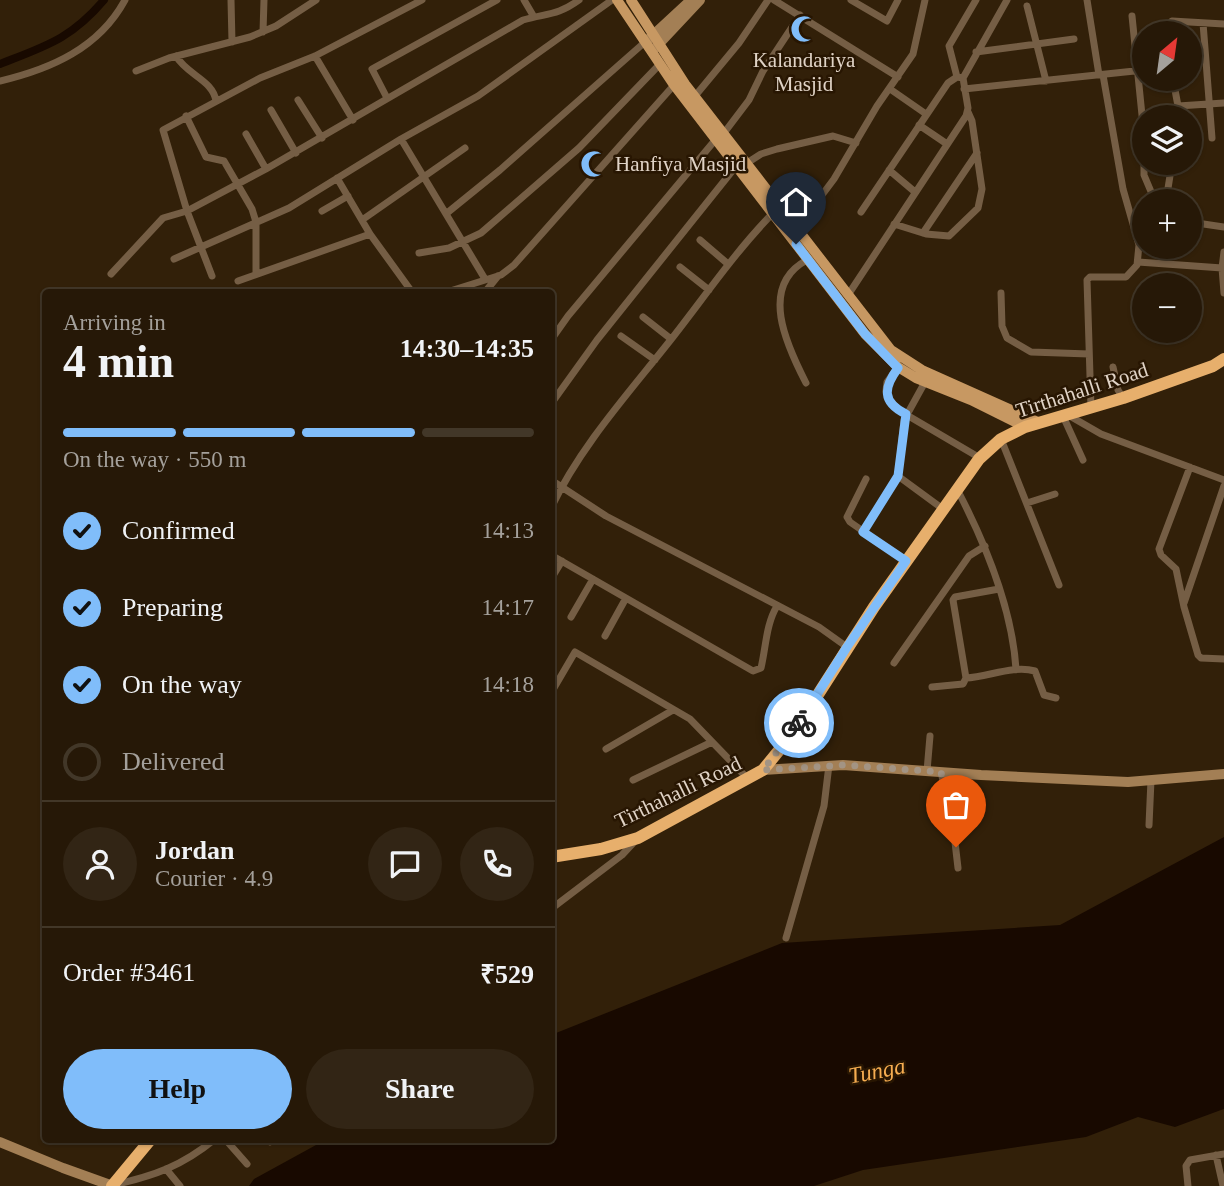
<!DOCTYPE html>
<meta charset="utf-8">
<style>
:root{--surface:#261807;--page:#322515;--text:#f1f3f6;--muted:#a4a09b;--line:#423728;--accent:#80bdfa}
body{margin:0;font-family:"Times New Roman",serif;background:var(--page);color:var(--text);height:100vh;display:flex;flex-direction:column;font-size:26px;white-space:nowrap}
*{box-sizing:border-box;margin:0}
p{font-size:23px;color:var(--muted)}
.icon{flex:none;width:38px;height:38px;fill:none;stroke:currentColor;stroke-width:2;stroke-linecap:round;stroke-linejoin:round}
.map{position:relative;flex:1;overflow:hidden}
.details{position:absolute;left:42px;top:289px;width:513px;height:854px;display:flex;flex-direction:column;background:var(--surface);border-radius:7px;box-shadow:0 2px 5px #0004,0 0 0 2px var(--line)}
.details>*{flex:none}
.needle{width:46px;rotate:29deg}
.fabs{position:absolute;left:1132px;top:21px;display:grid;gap:14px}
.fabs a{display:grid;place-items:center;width:70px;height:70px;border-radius:50%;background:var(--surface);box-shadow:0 2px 5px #0004,0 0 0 2px var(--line);font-size:35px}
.pin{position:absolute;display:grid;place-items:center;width:60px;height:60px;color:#fff;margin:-72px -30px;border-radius:50% 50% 50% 0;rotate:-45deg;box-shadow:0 0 7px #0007}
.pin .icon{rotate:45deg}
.courier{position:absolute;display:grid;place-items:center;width:70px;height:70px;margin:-35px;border:5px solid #80bdfa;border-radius:50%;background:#fff;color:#222;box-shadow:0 2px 9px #0007}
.summary em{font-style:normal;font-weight:700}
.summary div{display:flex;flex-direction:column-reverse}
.summary{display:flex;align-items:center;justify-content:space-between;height:119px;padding:0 21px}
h1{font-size:46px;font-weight:700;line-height:52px}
.bar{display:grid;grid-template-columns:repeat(4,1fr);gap:10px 7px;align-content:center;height:84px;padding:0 21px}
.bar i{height:9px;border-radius:5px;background:var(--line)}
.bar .active{background:var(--accent)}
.bar p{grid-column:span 4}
.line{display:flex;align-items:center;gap:18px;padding:0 21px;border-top:2px solid var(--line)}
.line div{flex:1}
.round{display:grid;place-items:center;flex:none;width:74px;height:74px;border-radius:37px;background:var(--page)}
ol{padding:0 21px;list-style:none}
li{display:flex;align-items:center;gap:21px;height:77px}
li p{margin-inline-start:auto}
li .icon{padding:7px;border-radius:50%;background:var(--accent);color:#111;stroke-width:4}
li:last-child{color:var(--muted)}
li i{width:38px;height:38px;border:4px solid var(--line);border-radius:50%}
.cta{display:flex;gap:14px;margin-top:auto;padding:14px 21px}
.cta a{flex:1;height:80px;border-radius:42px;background:var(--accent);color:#111;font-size:28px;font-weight:700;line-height:80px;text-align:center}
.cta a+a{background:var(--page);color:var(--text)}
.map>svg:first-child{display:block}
.water{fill:#180900}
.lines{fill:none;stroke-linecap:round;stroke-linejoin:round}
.canal{stroke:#180900;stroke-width:8}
.street{stroke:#755e45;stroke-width:7}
.secondary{stroke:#a37f55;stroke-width:10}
.primary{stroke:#c79862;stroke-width:10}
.highway{stroke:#e7af6c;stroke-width:12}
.done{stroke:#a39484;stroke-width:7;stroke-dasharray:0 12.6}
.route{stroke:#80bdfa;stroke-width:9}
.labels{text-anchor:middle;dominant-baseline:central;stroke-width:5;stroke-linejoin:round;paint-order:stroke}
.poi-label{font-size:21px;fill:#e0d3c6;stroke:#281602}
.street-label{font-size:21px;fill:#e0d3c6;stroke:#281602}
.water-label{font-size:23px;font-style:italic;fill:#f6ad51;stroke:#281602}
</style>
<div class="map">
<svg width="1224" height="1186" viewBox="0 0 1224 1186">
<rect width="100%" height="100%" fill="#322009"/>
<path class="water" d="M1224,837V1109L1221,1110L1175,1127L1138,1117L1086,1137L863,1170L814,1186H249L254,1179L327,1139H551V1035L782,943L1060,925Z"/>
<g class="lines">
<path class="canal" d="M0,64C46,46 71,39 104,0"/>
<path class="street" d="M231,0L232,42
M524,0L534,17
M774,0L898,77
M851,0L887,21L898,0
M1087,0L1099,75
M1027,6L1046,81
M1132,16L1144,135V175L1155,201
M1203,23L1212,138
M263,32L264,0
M1168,33L1167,25L1172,21L1224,24
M976,52L1074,39
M176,56C187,75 213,80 216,101
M315,56L353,120
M136,71L169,58L250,37L276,26L316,0
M957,77L949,46L976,0
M1173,79L1178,106L1224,103
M0,81C51,69 99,48 125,0
M890,89L926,114
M964,89L1144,70
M695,96L739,43L768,0
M387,98L372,69L497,0
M298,100L322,138
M271,110L296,153
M186,116L206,157L224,161L252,209L256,222V273
M1178,117L1179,107
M919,125L947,144
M724,133L749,100L763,71L800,15
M246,134L266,169
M401,139L485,279
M747,163L761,154L777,149L833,136L856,143
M889,170L915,192
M337,178L370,234L412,292
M1166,201L1172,163
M322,211L348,196
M861,212L948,83L957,77L963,78
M447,213L500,170L645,42
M1132,217L1144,218
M362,220L465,148
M1190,222L1224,227
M894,224L926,234L949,236L978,208L982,189L972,121L968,112
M798,227L834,179L877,106L913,54L925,0
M923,233L977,153
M700,240L728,264
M1224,252L1222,268L1224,293
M419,253L449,248L481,233L579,148L660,64
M174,259L289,208L401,139L478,96L612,0
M1138,262L1222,268
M680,267L709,290
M111,274L163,218L187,211L266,169L523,20C547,13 557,16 579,0
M212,276L187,211L163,130L260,78L315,56L422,0
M238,281L370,234
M293,291V292
M447,292L501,275L514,265L674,85
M485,292L498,276
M1001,293L1002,326L1007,338L1031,352L1089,354
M848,295L966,116L968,108L963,78L1007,0
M643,317L671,339
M621,336L655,360
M551,340L568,316L716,139
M898,367L887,382L886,391L889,399L900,411L980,458
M1113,367L1118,390L1123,398
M806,383C787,346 758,286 807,260
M551,404L597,340L737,165
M1091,408L1087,280L1090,277H1126L1137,265L1139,245L1123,189L1103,75
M1068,415L1101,434L1224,480
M1063,416L1083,460
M1001,439L1059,585
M1190,467L1159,549L1161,555L1176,569L1184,607L1198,655L1201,658L1224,659
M898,476L943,509
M866,479L847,517L850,522L906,561
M551,480L606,516L819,627L847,647
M958,491C986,545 1012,607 1016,669
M1027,503L1055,494
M551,508C580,447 627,395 669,342C703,299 734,253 773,213
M863,532L898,476L904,420L925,382
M551,555L753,671L761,668C766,647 766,624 777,606
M551,579L562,561
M1184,603L1224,486
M571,617L593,579
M605,636L626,598
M894,663L969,556L985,546
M966,678L953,600L955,597L999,589
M932,687L963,684L966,678C988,677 1013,665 1035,671L1044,695L1056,698
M551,693L575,652L690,719L748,779
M606,749L673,710
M927,771L930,736
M941,772L953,825L958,868
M633,780L712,742
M1149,825L1151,780
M551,909L622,855L635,841
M786,938L824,806L829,765
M225,1139L247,1164
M269,1139L270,1142
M1216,1155L1223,1186
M166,1169L180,1186
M113,1185C154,1176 182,1166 215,1139
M1188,1186L1186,1166L1190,1160L1224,1154"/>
<path class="secondary" d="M649,39L691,0
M655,48L700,0
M763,770L843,765L981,775L1128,782L1224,774
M0,1142L63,1168L113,1186"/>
<path class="primary" d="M617,0L674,85L865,334L898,367L916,378L971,400L1025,427
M631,0L685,84L891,350L922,370L1038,422"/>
<path class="highway" d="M551,857L601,849L638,838L763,770L794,732L874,607L979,459L1001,439L1025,427L1123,398L1213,366L1224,359
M112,1186L151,1139"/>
</g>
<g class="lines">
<path class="done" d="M799,723L763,770L844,765L941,772L956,847"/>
<path class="route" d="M796,244L865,334L898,368C884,387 881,402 906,414L898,476L863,532L906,561L847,647L799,723"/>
</g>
<defs>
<symbol id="mosque-bare" viewBox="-9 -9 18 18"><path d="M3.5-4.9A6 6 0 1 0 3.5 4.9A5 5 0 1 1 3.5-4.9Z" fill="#80bdfa" stroke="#281602" stroke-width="2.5" paint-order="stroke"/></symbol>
</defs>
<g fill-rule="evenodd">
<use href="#mosque-bare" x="785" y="10" width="38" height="38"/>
<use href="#mosque-bare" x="575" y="145" width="38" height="38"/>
</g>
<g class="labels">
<g class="poi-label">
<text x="804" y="60">Kalandariya<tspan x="804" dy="24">Masjid</tspan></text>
<text x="615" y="164" text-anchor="start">Hanfiya Masjid</text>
</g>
<g class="street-label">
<text transform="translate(1082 390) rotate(-18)">Tirthahalli Road</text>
<text transform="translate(678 792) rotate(-26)">Tirthahalli Road</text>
</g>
<g class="water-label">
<text transform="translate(877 1071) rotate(-11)">Tunga</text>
</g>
</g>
</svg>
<div class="fabs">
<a><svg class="needle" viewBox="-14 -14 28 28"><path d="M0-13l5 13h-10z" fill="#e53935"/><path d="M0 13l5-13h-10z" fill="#a4a09b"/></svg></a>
<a><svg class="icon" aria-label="layers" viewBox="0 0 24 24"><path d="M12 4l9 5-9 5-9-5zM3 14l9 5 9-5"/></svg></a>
<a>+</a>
<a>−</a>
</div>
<div class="pin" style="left:956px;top:847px;background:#ea580c"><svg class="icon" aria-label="bag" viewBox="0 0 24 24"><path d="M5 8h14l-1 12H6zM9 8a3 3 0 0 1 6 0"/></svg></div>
<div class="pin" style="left:796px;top:244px;background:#1f2937"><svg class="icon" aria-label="home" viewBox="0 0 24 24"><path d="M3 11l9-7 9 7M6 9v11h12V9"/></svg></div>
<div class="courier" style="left:799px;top:723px"><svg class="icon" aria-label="bike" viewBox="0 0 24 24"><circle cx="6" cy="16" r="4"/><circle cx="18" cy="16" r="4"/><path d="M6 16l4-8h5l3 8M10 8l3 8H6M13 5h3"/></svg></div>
<section class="details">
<div class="summary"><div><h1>4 min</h1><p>Arriving in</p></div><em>14:30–14:35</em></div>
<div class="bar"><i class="active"></i><i class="active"></i><i class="active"></i><i></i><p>On the way · 550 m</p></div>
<ol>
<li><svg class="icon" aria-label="check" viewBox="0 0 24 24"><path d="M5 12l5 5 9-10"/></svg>Confirmed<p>14:13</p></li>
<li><svg class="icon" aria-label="check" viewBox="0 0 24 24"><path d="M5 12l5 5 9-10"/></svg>Preparing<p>14:17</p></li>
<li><svg class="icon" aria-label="check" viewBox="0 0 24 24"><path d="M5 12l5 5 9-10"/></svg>On the way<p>14:18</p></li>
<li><i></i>Delivered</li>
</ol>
<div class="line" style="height:126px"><a class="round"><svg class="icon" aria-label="person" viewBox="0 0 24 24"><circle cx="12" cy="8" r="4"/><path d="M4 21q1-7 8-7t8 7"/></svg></a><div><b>Jordan</b><p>Courier · 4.9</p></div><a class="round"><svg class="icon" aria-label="chat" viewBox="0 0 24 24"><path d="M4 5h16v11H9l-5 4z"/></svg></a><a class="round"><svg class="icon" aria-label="phone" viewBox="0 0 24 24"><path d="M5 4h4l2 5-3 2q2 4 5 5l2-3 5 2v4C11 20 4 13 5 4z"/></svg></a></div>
<div class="line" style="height:91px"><div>Order #3461</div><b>₹529</b></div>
<div class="cta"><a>Help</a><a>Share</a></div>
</section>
</div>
